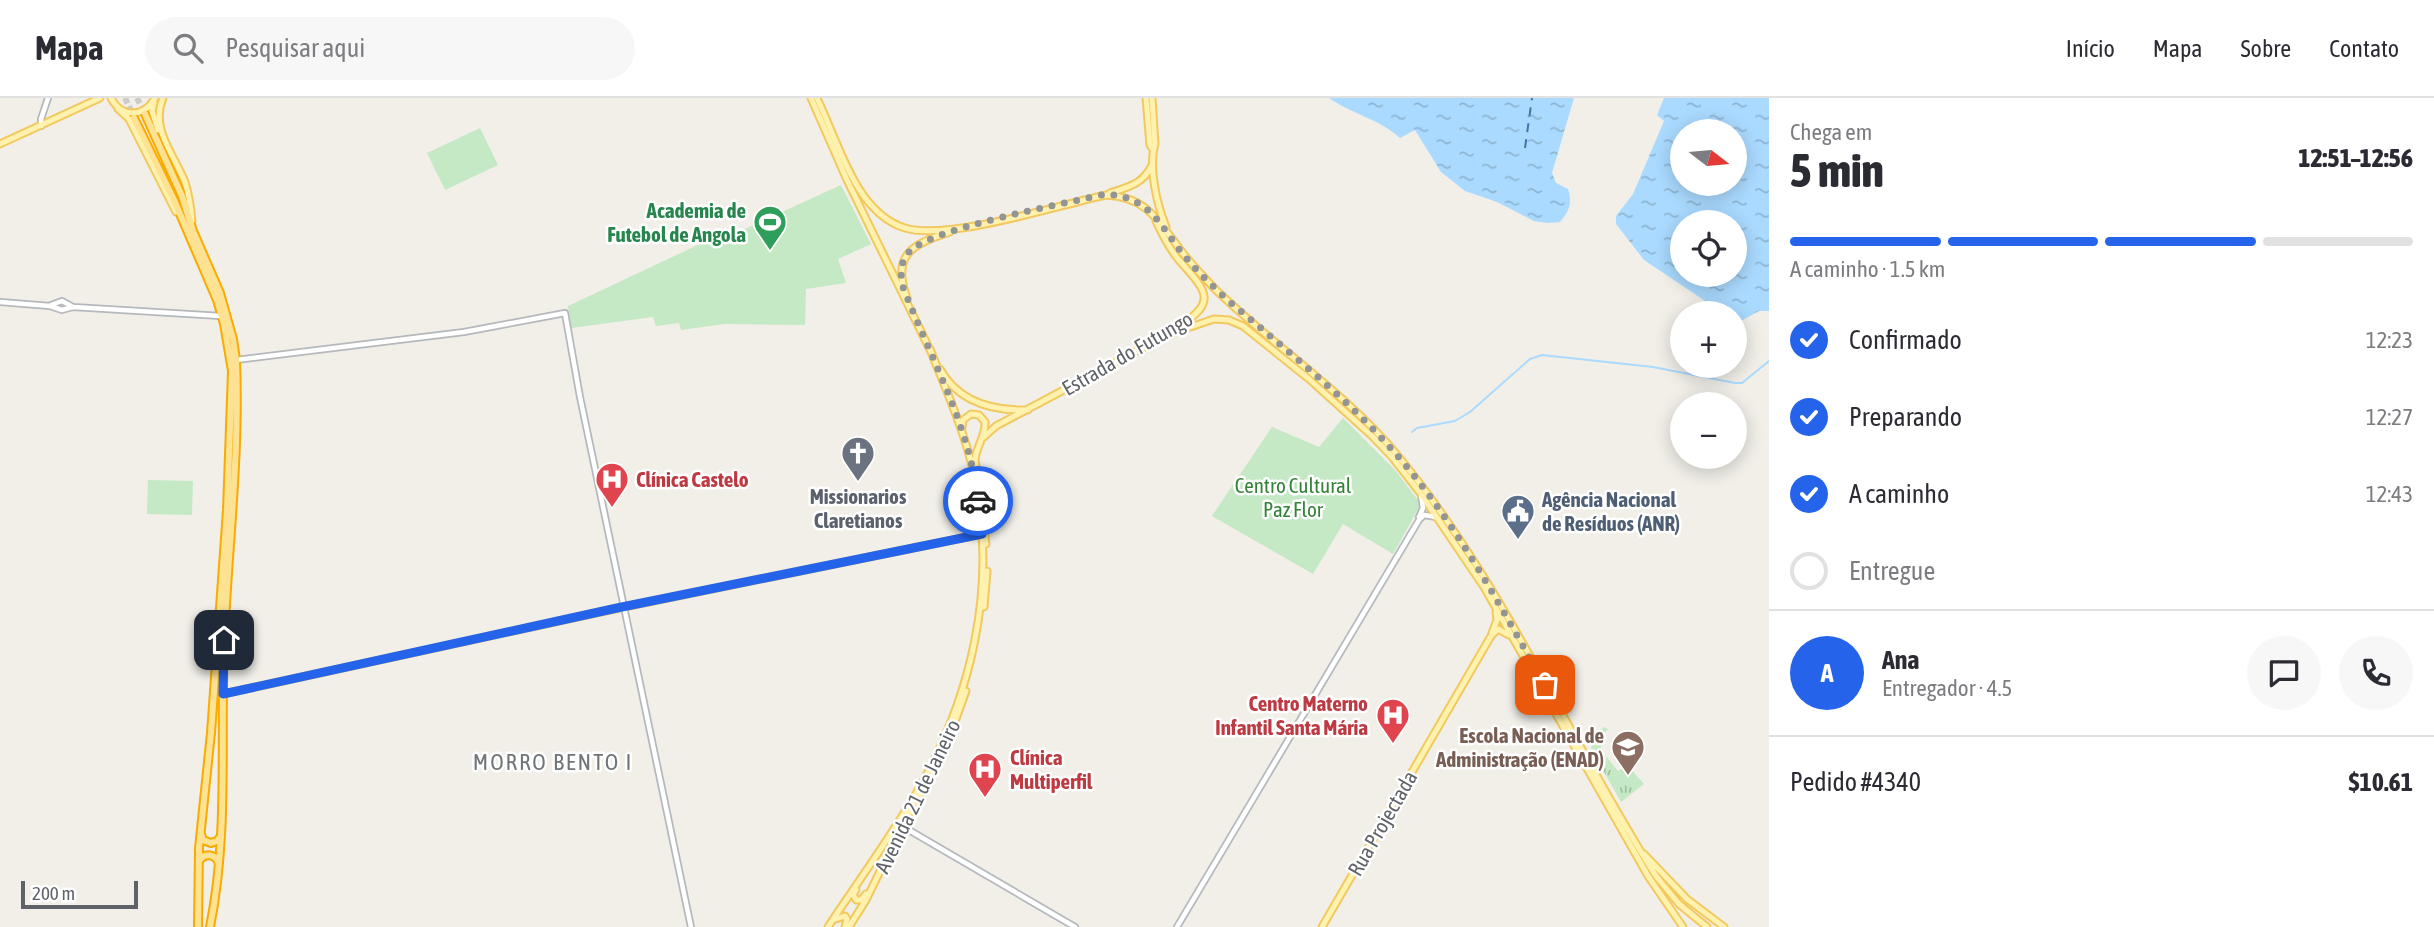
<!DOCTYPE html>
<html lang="pt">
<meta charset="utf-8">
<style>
:root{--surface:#fff;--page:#f7f7f7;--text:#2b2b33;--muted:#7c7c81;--line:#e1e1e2;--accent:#2563eb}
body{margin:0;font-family:"Asap Condensed",sans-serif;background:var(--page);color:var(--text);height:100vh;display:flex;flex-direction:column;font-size:26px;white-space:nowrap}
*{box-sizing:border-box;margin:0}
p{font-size:23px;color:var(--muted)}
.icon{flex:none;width:38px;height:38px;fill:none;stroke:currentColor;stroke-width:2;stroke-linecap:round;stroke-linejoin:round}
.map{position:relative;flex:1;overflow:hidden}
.drawer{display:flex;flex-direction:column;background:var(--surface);width:665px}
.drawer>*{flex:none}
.needle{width:46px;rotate:106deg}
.controls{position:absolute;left:1670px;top:21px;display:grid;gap:14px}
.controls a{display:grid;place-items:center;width:77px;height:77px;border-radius:50%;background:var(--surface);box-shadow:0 4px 18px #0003;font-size:35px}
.scale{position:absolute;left:21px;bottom:18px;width:117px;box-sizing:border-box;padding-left:7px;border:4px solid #5f6368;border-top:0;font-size:19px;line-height:24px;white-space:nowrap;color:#5f6368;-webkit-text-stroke:5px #fff;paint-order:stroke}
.pin{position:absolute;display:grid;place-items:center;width:60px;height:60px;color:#fff;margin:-30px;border-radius:14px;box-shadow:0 4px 10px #0006}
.courier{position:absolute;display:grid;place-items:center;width:70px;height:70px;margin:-35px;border:5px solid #2563eb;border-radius:50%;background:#fff;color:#222;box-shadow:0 2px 9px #0007}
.head em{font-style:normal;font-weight:800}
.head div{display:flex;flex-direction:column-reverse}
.head{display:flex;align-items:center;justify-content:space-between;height:119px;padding:0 21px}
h1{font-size:46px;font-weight:800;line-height:52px}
.bar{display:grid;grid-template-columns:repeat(4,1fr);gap:10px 7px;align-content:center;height:84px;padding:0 21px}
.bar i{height:9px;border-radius:5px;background:var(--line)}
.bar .on{background:var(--accent)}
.bar p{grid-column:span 4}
.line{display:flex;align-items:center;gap:18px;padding:0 21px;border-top:2px solid var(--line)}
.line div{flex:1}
.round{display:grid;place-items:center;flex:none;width:74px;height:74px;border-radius:37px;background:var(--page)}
ol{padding:0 21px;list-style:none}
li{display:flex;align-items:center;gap:21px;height:77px}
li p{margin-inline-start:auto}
li .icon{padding:7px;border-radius:50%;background:var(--accent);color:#fff;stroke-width:4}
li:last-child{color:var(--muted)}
li i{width:38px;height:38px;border:4px solid var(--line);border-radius:50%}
header{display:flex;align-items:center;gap:42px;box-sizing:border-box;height:98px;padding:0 35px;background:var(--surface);border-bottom:2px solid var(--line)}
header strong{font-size:33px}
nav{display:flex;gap:38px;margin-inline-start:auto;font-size:24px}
.search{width:490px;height:63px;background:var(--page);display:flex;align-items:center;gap:18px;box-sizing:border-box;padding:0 24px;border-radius:38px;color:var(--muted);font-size:26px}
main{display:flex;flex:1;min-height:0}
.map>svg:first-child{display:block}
.grass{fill:url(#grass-tufts)}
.park{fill:#c5e8c5}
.water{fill:url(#water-ripples);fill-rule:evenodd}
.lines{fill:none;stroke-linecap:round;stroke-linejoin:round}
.stream{stroke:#aadaff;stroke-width:2}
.ferry{stroke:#4174aa;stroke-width:2;stroke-dasharray:9 7;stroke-linecap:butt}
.highway-tunnel{stroke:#ccccc8;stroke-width:6;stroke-dasharray:6 3;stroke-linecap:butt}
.minor-casing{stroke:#b5b8bc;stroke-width:8}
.major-casing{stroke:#f2c960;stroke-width:9}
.highway-casing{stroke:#f9ab00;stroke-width:10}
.minor{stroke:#fff;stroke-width:4.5}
.major{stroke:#fff2af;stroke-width:5}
.highway{stroke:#fde293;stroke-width:6}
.done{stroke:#929495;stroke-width:7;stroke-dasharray:0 12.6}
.route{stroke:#2563eb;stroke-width:9}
.labels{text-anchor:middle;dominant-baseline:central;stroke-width:5;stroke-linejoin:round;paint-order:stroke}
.leisure-label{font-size:21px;font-weight:bold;fill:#27864d;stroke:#fff;text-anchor:end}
.street-label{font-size:21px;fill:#5f6368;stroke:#fff}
.health-label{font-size:21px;font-weight:bold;fill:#be3a42;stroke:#fff;text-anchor:start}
.park-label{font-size:21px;fill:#348238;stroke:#fff}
.worship-label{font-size:21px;font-weight:bold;fill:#5b616d;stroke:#fff}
.service-label{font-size:21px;font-weight:bold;fill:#4e5e75;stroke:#fff;text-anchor:start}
.education-label{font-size:21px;font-weight:bold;fill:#785e54;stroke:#fff;text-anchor:end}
.neighbourhood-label{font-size:23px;letter-spacing:2px;fill:#70757a;stroke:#fff}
</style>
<header>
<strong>Mapa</strong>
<div class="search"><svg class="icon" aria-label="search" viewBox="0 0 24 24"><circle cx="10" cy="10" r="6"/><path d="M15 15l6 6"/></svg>Pesquisar aqui</div>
<nav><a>Início</a><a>Mapa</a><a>Sobre</a><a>Contato</a></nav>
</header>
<main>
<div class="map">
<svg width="1769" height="829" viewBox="0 0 1769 829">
<defs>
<pattern id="grass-tufts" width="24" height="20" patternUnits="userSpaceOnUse" patternTransform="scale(1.75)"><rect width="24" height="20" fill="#c5e8c5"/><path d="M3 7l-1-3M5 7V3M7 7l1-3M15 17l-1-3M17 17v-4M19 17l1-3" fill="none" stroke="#a3c0a4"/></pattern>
<pattern id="water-ripples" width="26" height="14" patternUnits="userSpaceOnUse" patternTransform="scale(1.75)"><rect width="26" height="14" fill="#aadaff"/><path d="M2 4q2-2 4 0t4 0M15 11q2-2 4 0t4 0" fill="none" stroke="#8eb4d2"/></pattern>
</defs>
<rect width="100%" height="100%" fill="#f1efe8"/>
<path class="grass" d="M1604,629L1608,631L1601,640V652L1618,673L1627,667L1644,686L1621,704L1591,651L1594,639Z"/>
<path class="park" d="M480,30L498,67L445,92L427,55Z
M841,87L871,146L838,161L846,185L806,191L805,227L724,226L681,232L679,225L656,228L653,219L571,230L568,208L734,130L738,134Z
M1343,320L1395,372L1421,406L1393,456L1343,426L1313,476L1212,418L1272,329L1319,349Z
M148,382L193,383L192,417L147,416Z"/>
<path class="water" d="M1329,0H1574L1552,75L1556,85L1568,91C1573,105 1569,113 1560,124L1548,125L1534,123L1497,104L1465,93L1441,74L1415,32L1400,40C1378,20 1353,17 1329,0Z
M1664,0H1769V213H1759L1741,223L1734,222V215H1723L1644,162L1616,126V118L1633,96L1664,23L1657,17ZM1682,33H1734V86H1682ZM1682,124H1734V177H1682Z"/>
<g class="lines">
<path class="stream" d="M1412,334L1417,330L1455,323L1470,314L1530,261L1542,257L1653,269L1735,285H1742L1769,263"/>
<path class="ferry" d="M1525,50L1532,0"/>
<path class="highway-tunnel" d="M125,0L133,17
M137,0L145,16"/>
<defs>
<path id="minor" d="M41,28V21L48,0
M0,204L50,208L62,212L73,209L221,218
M51,207L62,203L73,209
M236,262L464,234L565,215L580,299L691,829
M1419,419L1423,410L1421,397
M902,728L1075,829
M1177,829L1419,422L1424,417L1436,419"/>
<path id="major" d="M111,0C121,20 144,20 155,0
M163,0C150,31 174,56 185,84C189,97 191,110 192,123
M811,0L847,82L931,254
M817,0C831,30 845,71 863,97C874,112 888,125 905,130C949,143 1058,107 1106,97C1146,99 1157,121 1179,150C1189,164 1202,177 1214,190C1273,248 1345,294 1398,358C1503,485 1568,640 1656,778L1679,806L1707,829
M1146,0L1150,47L1153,52
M1152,0L1155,46C1148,70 1157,106 1166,129
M154,4L152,13L158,32
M118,11L129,21L176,114
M0,46L100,0
M1110,95C1129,89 1143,86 1152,67
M1156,123C1162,136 1169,150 1178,161C1205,192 1220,203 1178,229
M907,200C891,157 912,146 950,134
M1164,238L1214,221L1229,222L1243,228L1309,281L1372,338L1392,359L1421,396L1484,489L1648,778L1683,829
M940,271C958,304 993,313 1028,312
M962,330L963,322L971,316L979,317L985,324C986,336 977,348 975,361L986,446
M984,339L996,328L1167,237
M984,509L987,473
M1492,535L1497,522L1496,514
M223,596L624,509L982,436
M1644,756L1687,801L1724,829
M856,792L853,796L856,802H861L866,796
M836,821L845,818L847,821L845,829
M828,829C859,782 893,736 921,687C971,597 995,494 977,392C969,343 948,297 930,251
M849,829L866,802L902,728L933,673L952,632L966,593
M1322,829L1491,538L1498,531L1509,537"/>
<path id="highway" d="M145,16L182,98L193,133L220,195L233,241L236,262C240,356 228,450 224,543C220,638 229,735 210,829
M134,20L174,102L217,202L224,226L232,273L227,412L211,635L199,750L198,829
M201,736L203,742L211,745L217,743L221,738
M199,763C205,754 216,756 219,766"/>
</defs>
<use href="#minor" class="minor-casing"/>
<use href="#major" class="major-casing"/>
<use href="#highway" class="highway-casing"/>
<use href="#minor" class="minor"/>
<use href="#major" class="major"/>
<use href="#highway" class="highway"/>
</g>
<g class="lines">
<path class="done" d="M978,403C970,328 930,259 903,189C900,177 900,164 909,154C931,130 1068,105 1106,96C1146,99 1157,121 1179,151C1190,165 1202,178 1215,190C1230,205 1247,218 1263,232C1308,270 1356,310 1395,355C1456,424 1500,508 1545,587"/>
<path class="route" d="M224,542L223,596L617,510L982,436L978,403"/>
</g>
<defs>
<symbol id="stadium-pin" viewBox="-11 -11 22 30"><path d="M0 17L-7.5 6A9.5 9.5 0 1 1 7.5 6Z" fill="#2e9e5b" stroke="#fff"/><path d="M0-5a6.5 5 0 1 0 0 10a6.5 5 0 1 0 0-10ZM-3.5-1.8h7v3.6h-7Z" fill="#fff"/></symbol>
<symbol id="church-pin" viewBox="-11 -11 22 30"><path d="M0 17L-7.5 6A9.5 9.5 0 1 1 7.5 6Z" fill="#6b7280" stroke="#fff"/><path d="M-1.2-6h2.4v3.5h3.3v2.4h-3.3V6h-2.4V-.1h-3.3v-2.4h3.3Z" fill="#fff"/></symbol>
<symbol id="hospital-pin" viewBox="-11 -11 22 30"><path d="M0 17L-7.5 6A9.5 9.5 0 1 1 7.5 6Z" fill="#e0444e" stroke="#fff"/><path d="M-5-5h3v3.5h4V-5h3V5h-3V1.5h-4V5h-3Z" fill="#fff"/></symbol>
<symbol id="civic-pin" viewBox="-11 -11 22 30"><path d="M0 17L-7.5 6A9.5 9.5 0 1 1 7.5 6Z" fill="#5c6f8a" stroke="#fff"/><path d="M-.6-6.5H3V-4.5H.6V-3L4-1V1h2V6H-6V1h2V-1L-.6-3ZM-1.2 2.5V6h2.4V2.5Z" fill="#fff"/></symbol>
<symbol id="university-pin" viewBox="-11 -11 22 30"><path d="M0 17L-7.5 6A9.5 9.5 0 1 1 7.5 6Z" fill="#8d6e63" stroke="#fff"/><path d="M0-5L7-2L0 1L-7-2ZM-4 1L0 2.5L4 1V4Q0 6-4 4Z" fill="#fff"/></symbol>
</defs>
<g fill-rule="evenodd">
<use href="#stadium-pin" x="751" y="105" width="38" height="52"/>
<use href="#church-pin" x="839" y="336" width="38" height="52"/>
<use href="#hospital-pin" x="593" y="362" width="38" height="52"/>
<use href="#civic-pin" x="1499" y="394" width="38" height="52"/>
<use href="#hospital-pin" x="1374" y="598" width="38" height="52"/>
<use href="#university-pin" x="1609" y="630" width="38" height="52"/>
<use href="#hospital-pin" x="966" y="652" width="38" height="52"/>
</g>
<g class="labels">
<g class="leisure-label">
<text x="746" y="112">Academia de<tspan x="746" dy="24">Futebol de Angola</tspan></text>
</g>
<g class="street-label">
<text transform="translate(1127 255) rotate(-30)">Estrada do Futungo</text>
<text transform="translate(917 698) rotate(-64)">Avenida 21 de Janeiro</text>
<text transform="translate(1382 725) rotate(-60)">Rua Projectada</text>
</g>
<g class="health-label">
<text x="636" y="381">Clínica Castelo</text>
<text x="1368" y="605" text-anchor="end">Centro Materno<tspan x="1368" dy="24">Infantil Santa Mária</tspan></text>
<text x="1010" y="659">Clínica<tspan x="1010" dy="24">Multiperfil</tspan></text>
</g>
<g class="park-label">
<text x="1293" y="387">Centro Cultural<tspan x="1293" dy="24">Paz Flor</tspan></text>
</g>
<g class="worship-label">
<text x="858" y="398">Missionarios<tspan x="858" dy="24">Claretianos</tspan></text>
</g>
<g class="service-label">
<text x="1542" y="401">Agência Nacional<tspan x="1542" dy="24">de Resíduos (ANR)</tspan></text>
</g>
<g class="education-label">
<text x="1604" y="637">Escola Nacional de<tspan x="1604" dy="24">Administração (ENAD)</tspan></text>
</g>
<g class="neighbourhood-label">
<text x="553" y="664">MORRO BENTO I</text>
</g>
</g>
</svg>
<div class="controls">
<a><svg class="needle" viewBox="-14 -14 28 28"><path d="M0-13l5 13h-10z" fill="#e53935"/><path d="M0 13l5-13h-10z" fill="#7c7c81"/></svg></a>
<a><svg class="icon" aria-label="locate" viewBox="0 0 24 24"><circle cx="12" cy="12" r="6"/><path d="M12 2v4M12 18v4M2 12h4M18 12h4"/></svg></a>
<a>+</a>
<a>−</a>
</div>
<div class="scale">200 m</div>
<div class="pin" style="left:1545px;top:587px;background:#ea580c"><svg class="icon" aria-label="bag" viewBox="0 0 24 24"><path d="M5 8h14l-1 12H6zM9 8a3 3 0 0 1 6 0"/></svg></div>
<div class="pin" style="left:224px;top:542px;background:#1f2937"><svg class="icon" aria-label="home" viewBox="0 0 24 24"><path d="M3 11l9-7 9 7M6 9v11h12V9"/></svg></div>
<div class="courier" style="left:978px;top:403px"><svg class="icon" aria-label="car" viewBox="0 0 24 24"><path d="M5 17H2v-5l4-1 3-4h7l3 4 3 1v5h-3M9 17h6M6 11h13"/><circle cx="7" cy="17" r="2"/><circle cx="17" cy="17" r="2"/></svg></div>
</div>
<section class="drawer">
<div class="head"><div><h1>5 min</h1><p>Chega em</p></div><em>12:51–12:56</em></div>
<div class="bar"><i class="on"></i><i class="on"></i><i class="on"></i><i></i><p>A caminho · 1.5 km</p></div>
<ol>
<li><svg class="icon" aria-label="check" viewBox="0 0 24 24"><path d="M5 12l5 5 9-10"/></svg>Confirmado<p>12:23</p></li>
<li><svg class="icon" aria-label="check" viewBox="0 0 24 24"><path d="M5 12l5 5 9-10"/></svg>Preparando<p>12:27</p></li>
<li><svg class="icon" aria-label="check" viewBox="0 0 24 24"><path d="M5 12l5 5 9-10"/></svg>A caminho<p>12:43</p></li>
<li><i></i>Entregue</li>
</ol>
<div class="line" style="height:126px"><b class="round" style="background:var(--accent);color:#fff">A</b><div><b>Ana</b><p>Entregador · 4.5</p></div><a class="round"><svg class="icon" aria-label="chat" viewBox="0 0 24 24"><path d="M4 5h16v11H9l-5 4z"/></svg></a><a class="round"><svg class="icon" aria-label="phone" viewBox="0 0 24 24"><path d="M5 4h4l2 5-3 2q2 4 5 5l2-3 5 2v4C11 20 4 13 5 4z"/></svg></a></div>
<div class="line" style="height:91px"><div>Pedido #4340</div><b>$10.61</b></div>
</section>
</main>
